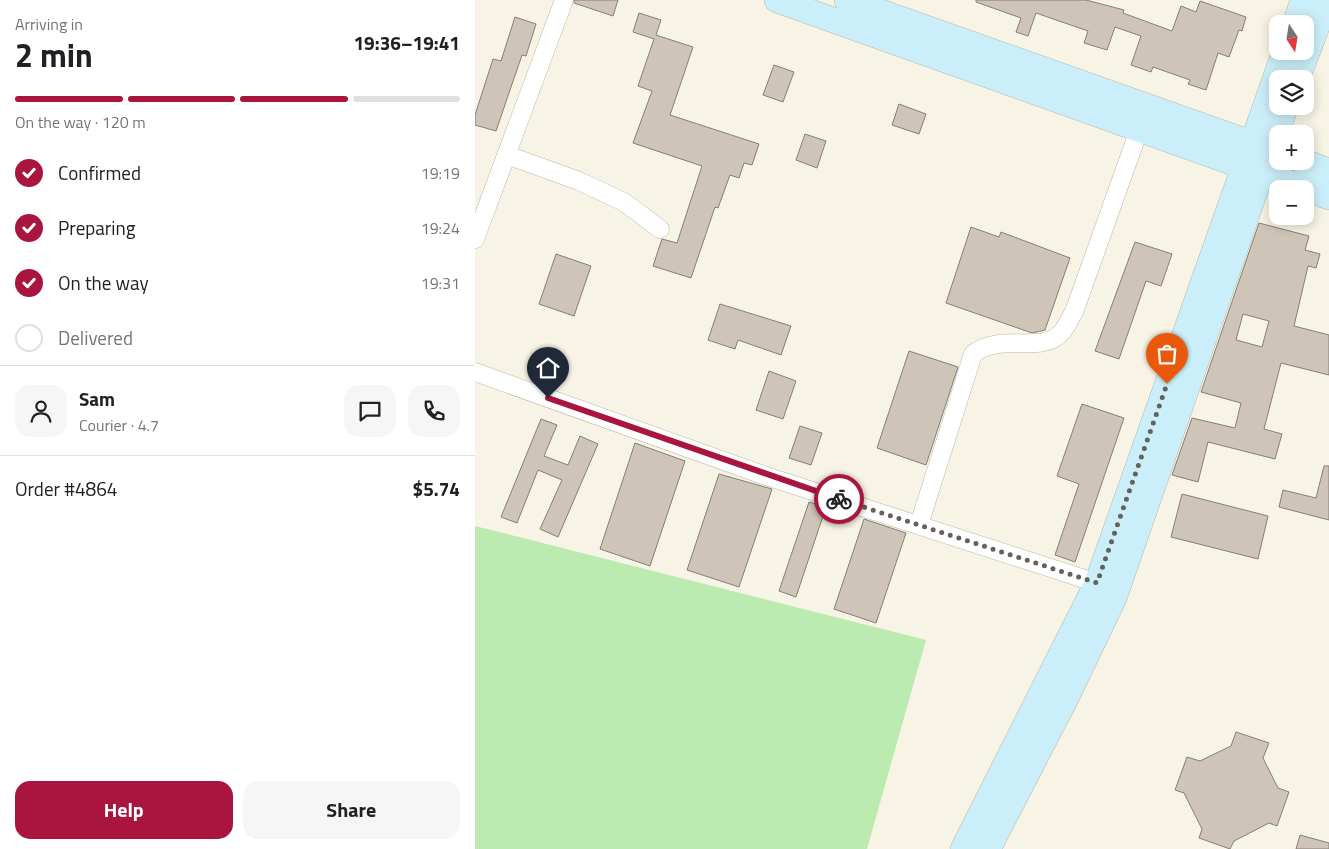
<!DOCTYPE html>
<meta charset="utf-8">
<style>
:root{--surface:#fff;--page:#f6f6f6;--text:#202124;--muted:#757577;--line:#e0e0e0;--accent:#aa1540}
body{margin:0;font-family:"Titillium Web",sans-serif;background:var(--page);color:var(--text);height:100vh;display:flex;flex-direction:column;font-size:19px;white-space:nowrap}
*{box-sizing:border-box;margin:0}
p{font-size:16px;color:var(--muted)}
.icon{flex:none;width:28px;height:28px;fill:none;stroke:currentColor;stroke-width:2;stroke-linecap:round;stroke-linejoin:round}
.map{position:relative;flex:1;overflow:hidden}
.panel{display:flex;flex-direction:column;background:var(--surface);width:475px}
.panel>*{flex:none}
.needle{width:32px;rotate:168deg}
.fabs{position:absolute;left:794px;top:15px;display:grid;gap:10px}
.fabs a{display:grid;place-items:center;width:45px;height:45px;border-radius:10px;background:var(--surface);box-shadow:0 2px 12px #0003;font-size:25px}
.pin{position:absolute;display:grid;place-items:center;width:42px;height:42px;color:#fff;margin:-51px -21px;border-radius:50% 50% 50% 0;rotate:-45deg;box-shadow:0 0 5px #0007}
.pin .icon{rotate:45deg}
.courier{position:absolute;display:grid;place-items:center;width:50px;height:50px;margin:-25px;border:4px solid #aa1540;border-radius:50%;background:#fff;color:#222;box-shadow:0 1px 6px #0007}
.overview em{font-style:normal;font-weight:700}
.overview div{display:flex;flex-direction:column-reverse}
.overview{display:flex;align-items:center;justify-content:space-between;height:85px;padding:0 15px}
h1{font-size:32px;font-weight:700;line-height:38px}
.bar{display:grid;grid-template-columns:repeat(4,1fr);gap:8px 5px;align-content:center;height:60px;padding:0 15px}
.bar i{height:6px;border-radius:4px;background:var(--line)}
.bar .active{background:var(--accent)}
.bar p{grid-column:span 4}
.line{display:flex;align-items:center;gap:12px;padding:0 15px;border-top:1px solid var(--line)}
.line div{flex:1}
.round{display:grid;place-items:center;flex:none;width:52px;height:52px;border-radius:15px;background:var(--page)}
ol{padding:0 15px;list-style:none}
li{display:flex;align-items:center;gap:15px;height:55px}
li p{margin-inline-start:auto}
li .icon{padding:5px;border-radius:50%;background:var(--accent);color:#fff;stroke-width:4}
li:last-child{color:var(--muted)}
li i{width:28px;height:28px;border:2px solid var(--line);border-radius:50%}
.action{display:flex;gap:10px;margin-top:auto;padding:10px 15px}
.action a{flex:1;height:58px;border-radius:15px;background:var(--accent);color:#fff;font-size:20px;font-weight:700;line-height:58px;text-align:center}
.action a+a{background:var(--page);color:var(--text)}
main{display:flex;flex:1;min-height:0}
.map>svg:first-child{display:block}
.green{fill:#bbebb0}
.building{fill:#cec5b8;stroke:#867e72;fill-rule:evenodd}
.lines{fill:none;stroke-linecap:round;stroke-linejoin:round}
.street-casing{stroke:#b8b6a7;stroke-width:19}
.secondary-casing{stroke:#b8b6a7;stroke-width:26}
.street{stroke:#fff;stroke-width:18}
.secondary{stroke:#cbeffa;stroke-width:25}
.done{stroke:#64625a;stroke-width:5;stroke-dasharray:0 9}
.route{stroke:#aa1540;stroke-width:6}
</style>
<main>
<section class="panel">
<div class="overview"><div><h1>2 min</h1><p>Arriving in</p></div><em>19:36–19:41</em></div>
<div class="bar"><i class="active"></i><i class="active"></i><i class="active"></i><i></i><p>On the way · 120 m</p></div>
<ol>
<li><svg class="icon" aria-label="check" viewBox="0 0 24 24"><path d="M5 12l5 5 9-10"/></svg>Confirmed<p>19:19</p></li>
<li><svg class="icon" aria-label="check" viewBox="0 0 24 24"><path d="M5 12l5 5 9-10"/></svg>Preparing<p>19:24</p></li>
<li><svg class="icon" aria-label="check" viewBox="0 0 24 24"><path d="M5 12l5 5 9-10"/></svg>On the way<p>19:31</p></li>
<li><i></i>Delivered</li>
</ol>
<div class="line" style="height:90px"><a class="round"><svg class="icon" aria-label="person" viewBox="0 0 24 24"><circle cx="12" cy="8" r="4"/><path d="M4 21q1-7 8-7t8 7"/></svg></a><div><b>Sam</b><p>Courier · 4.7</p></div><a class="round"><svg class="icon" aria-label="chat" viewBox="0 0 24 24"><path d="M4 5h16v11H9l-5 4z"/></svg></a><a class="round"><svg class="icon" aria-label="phone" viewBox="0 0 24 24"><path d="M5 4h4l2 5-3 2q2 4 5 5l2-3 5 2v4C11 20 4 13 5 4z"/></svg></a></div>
<div class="line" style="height:65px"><div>Order #4864</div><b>$5.74</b></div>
<div class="action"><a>Help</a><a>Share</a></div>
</section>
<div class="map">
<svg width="854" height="849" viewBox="0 0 854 849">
<rect width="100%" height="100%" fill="#f7f4e5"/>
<path class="green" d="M0,526L451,640L392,849H0Z"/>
<path class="building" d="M99,0H143L138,16L99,3Z
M501,0H611L649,10L648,13L697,31L706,6L721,12L725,1L771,17L767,31L764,30L754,57L743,53L731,90L713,84L715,80L678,67L676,72L656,65L666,36L640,27L632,50L609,43L613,31L561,13L553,36L541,32L546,18L501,2Z
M164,13L186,20L181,35L218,47L195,115L284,144L277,165L269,163L264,178L255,175L243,208L240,207L216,278L178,266L187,239L202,243L227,166L158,143L177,91L163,86L179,39L158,32Z
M40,17L61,24L51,56L47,55L21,131L0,125V115L18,59L26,61Z
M299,65L319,72L308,102L288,95Z
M424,104L451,114L444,134L417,125Z
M330,134L351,141L342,168L321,160Z
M784,223L834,236L830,250L845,254L841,268L833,266L819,326L854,335V375L806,363L789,429L807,434L800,459L733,442L723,482L697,475L717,418L760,428L766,403L726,392ZM768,314L794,321L787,347L761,340Z
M496,227L524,237L526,232L595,258L570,330L557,333L471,303Z
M660,242L697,254L686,286L671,281L644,359L620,351Z
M81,254L116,266L99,316L64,304Z
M245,304L316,326L306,355L263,340L260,349L233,340Z
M434,351L483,367L451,465L402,448Z
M294,371L321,381L308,419L281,410Z
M607,404L649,418L600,562L580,555L604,484L582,476Z
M66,419L82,425L69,456L93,465L105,436L123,444L83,537L65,529L87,480L63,470L42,523L26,517Z
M325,426L347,433L336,465L314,458Z
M160,443L210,461L175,566L125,549Z
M849,466H854V520L804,507L808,490L841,498Z
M244,474L297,489L264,587L212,570Z
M707,494L793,516L783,559L696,537Z
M334,502L351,507L321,597L304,591Z
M389,519L431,533L401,623L359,609Z
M761,732L794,743L788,758L803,788L814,792L802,826L794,823L759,841L755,849L724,838L727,829L709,793L700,790L712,757L725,761L756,746Z
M825,835L854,843V849H821Z"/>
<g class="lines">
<defs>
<path id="street" d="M32,155L104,181L149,202L185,229
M0,239L89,0
M0,372L291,476L622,583
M444,525L498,354C525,332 567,355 587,332C592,326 595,318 599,312L664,130"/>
<path id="secondary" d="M302,0L854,197
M372,0L793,149
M820,24L828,0
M822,79L852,0
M827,161L854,171
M488,849L622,583L810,51
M513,849L590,700L639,598L786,174L811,106"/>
</defs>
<use href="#street" class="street-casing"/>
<use href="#secondary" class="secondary-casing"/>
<use href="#street" class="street"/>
<use href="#secondary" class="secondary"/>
</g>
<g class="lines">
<path class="done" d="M364,499L622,583L692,384"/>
<path class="route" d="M73,398L364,499"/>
</g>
</svg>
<div class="fabs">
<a><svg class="needle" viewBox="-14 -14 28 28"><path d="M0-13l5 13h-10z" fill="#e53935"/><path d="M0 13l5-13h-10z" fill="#757577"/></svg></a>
<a><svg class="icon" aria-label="layers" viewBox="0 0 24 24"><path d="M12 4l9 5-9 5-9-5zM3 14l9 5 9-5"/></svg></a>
<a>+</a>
<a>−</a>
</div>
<div class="pin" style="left:692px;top:384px;background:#ea580c"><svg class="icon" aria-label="bag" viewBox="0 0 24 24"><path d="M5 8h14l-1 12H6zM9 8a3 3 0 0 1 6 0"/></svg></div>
<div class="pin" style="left:73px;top:398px;background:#1f2937"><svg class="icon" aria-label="home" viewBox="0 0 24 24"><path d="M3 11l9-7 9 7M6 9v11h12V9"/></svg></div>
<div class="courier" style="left:364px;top:499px"><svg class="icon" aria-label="bike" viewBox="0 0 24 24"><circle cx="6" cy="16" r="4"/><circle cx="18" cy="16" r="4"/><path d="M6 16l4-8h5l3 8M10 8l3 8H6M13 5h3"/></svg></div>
</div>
</main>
